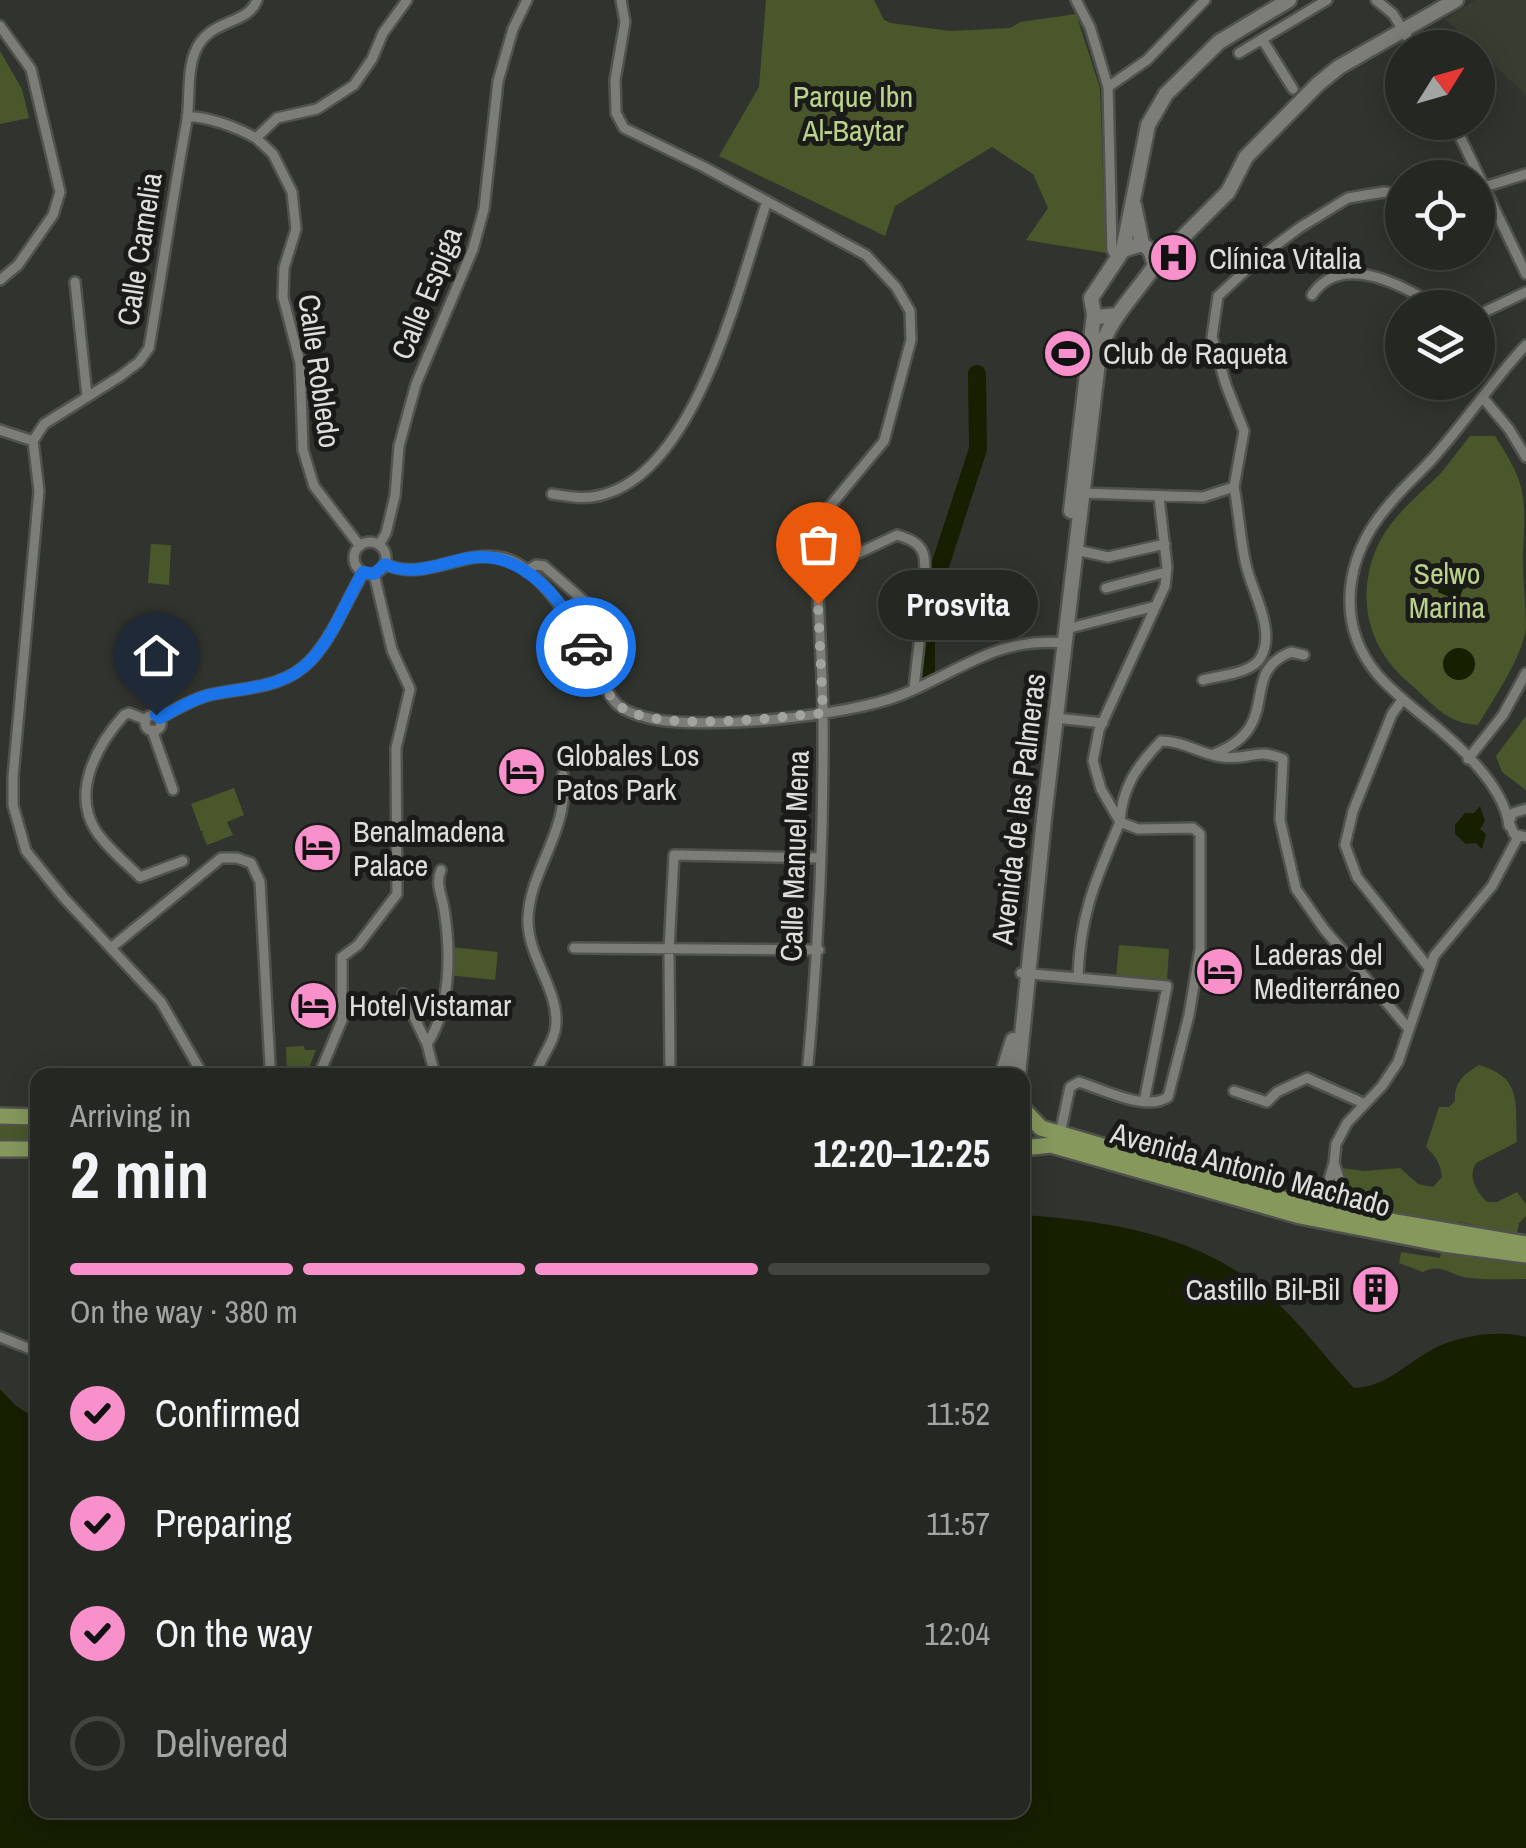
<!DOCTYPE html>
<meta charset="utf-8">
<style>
:root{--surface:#252722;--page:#31332f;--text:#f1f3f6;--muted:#a3a5a5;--line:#424440;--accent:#f890cb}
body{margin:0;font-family:"Archivo Narrow",sans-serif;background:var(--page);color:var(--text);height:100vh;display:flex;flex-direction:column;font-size:38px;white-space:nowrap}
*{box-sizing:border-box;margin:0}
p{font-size:32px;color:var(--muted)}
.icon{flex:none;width:55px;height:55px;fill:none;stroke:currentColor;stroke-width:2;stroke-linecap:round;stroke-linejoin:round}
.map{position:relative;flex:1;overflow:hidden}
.details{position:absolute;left:30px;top:1068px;width:1000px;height:750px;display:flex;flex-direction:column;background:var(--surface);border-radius:20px;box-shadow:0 5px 25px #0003,0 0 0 2px var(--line)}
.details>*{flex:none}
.needle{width:65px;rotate:53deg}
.controls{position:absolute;left:1385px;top:30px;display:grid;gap:20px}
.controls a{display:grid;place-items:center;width:110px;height:110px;border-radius:50%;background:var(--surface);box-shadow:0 5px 25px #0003,0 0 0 2px var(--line);font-size:50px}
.pin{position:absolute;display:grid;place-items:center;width:85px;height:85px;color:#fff;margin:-102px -42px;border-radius:50% 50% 50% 0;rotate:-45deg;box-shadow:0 0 10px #0007}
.pin .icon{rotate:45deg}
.courier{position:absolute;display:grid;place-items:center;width:100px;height:100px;margin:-50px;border:8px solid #1a73e8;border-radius:50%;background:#fff;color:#222;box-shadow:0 2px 12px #0007}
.bubble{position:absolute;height:70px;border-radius:35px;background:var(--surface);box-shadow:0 5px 25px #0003,0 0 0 2px var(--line);font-size:32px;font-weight:800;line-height:70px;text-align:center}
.summary em{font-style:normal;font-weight:800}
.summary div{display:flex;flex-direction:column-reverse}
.summary{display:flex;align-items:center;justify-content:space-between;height:170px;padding:0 40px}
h1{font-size:65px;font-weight:800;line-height:75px}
.bar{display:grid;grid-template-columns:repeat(4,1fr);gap:15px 10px;align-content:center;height:120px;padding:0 40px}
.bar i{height:12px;border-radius:8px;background:var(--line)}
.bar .on{background:var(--accent)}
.bar p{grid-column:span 4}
ol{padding:0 40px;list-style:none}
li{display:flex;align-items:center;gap:30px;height:110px}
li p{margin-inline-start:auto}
li .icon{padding:10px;border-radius:50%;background:var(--accent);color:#111;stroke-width:4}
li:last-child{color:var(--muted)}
li i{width:55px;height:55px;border:5px solid var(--line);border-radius:50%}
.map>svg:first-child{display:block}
.built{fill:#393d31}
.green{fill:#49572b}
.water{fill:#161f00}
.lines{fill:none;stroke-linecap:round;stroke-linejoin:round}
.river{stroke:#161f00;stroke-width:18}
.street-casing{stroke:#50524d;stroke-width:14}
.secondary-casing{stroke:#50524d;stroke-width:19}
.primary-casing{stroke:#50524d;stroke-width:20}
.street{stroke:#7b7d76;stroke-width:9}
.secondary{stroke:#7b7d76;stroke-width:14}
.primary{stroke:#86985c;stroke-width:15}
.done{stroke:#a1a39e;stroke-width:10;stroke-dasharray:0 18}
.route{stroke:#1a73e8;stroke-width:12}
.labels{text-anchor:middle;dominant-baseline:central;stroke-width:10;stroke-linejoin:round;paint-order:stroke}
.park-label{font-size:30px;fill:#bad28b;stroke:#1a1b18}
.street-label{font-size:30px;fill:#dddfdb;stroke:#1a1b18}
.poi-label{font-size:30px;fill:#dddfdb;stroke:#1a1b18;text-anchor:start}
</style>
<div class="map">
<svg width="1526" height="1848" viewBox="0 0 1526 1848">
<rect width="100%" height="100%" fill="#31342e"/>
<path class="built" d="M1475,0H1526V95L1445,19Z"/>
<path class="green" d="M766,0H874L884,20L891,23L950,31L1010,28L1020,22L1076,14L1100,88L1106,253L1026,240L1048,208L1033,174L992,147L895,206L885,236L719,156L759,87Z
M0,51L22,89L29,118L0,124Z
M1470,436H1495C1526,484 1526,495 1523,551C1522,576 1526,603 1526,628C1522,658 1494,698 1478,725C1447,724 1432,703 1408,682C1366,646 1355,593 1379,543C1393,515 1420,494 1441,473C1451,461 1460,448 1470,436Z
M151,544L171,545L169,585L148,583Z
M1526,716V790L1502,772L1496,756Z
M234,788L244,815L227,822L233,835L207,845L202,833L204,831H201L191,804Z
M1119,945L1169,949L1167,981L1116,976Z
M451,947L498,952L495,980L448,975Z
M304,1046L305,1050H316L306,1075H287L286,1047Z
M1479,1065C1523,1078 1515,1103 1517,1142L1476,1163C1467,1177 1477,1192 1487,1202H1497L1517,1192L1526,1204V1216L1519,1223L1517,1234L1459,1222L1450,1225C1406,1218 1351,1222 1342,1168L1364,1171L1400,1168L1418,1184L1433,1187L1442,1177C1440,1162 1436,1157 1426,1147L1439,1107H1449L1455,1101C1454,1082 1464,1074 1479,1065Z
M0,1123L37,1124V1142L0,1141Z
M1401,1252L1440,1258L1441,1252L1526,1264V1279C1507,1279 1487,1280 1469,1278C1450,1276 1442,1262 1423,1272L1399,1263Z"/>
<path class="water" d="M1445,567L1449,576L1457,577L1466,571L1468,577L1458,601L1438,592L1440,569Z
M1443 664a16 16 0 1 1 32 0a16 16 0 1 1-32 0Z
M1480,806L1485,821L1480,829L1486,834L1482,849L1476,843L1466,844L1455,834V825L1465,813H1474Z
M1023,1215C1108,1221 1196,1234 1264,1291C1297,1318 1324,1357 1354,1388C1388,1387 1409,1360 1439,1346C1465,1335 1499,1330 1526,1337V1848H0V1389L16,1406L37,1419L38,1810H1022Z"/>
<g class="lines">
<path class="river" d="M926,676V641L937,575L978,449L977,374"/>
<defs>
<path id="street" d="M621,0L625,22L615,80L616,113L624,128L704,167L866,255L896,287L910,311L911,340L884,441L816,523C816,587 822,651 823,715C824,835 818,955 807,1075
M1076,0L1090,27L1108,87L1112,250L1117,258
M1376,0L1393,14L1414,48
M0,26L31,69L60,192L53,215L18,265L0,280
M1262,39L1293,89
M1239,53L1327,0
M1108,87L1147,60L1205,0
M187,116C213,118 234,126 256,138L277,118L317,109L354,85L372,59L383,33L407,0
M1453,122L1526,274
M256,138L273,154L292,192L296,229L284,268L283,297L300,363L303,450L314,486L360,546
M1478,189L1526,174
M75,282L87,396
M1312,295C1342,250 1406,287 1439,308
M1478,315L1526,292
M1483,398L1509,429L1526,457
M0,430L33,441
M1080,493L1203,497L1234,487L1244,431L1226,385L1212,337L1218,296L1260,257L1299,228L1348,198L1384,192L1402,194
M552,494C570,497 587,500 605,494C698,467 740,282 767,201
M354 558a16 16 0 1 1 32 0a16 16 0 1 1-32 0Z
M379,545L386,533L395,496L399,446L416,384L473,249L484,209L498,81L513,29L527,0
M1076,550L1108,557L1165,544
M385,564C424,583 464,548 504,558C540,567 576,627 592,659C599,673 606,694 618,705C628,713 641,716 653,719C708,730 849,716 901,695C961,671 995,637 1065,643
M526,571L536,565L544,566L607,621L620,646
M816,573L897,535C907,538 919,542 923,553C930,570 916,664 914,689
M1106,588L1166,572
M1066,629L1156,606
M1203,680C1220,675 1252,674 1261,657C1276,630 1252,592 1246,565C1240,540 1239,513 1234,487
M1403,699L1392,714L1353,811L1345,845L1357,877L1429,968
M145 723a8 8 0 1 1 16 0a8 8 0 1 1-16 0Z
M160,718C176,709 191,700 209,695C245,687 284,689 311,660C334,635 346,601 363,573
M1056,718L1103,723
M146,720L129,713L124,715C97,745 71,792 96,831C107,848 126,863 140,877L183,861
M152,730L173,790
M1214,754C1286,725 1236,674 1291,652L1304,655
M1468,759L1503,715L1526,673
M1526,809L1513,813L1509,822L1514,834L1526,837
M1509,826C1505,790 1467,753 1440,730C1419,712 1395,695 1377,674C1334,622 1346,555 1387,507C1401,489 1419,474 1434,457C1466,421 1493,380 1526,345
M112,947L221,858H237L251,863L260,882L270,1065L268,1075
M574,948L819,950
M1021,973L1167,986L1144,1102
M1078,977C1080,913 1096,879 1120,822L1101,789L1093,761L1099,730L1165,586L1167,567L1159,497
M403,994L427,1044
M203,1075L161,1002L64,898L26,851L13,805V777L39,491L33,441L44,424L119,377L139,362L149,348C162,272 173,196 187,120C190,99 187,71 195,52C208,18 248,26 257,0
M319,1075L342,1020V957L358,945L397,894L396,748L410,689L392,650L374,574
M435,1075L427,1044C451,1008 451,952 444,909C442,895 435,884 441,870
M536,1075C540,1057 555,1043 556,1024C558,988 527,956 528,919C529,870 570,831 563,775
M670,1075L669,950L674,855L821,858
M1234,1091L1267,1102L1277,1092L1307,1078L1363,1103
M1060,1134L1070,1087L1079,1082C1102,1089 1146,1112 1168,1097L1189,1015L1200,949V834L1193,828L1138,829L1120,822C1122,787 1137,766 1161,741C1184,741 1200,754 1222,757C1250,761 1255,747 1283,759L1280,820L1296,889L1324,929L1408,1028
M1334,1163L1336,1144L1347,1123L1382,1086L1398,1062L1434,956L1492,886L1518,837
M1314,1208L1324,1196L1334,1163L1344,1193L1359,1213
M0,1337L38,1352"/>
<path id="secondary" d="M1134,205L1142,244
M1123,250L1148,125L1166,94L1219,42L1289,0
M1155,265L1228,192L1246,157L1318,84L1339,67L1456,0
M1071,511L1094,314
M1002,1075L1013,1040
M1018,1075L1044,818L1099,354C1108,319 1136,294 1155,265L1150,250L1142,244L1123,250L1091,298L1094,314L1098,317L1117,315"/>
<path id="primary" d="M1022,1108L1041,1128L1314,1208L1526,1244
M0,1116L38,1117
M1022,1148L1051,1145L1300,1216L1443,1244L1526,1255
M0,1149H38"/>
</defs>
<use href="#street" class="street-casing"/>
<use href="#secondary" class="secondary-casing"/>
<use href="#primary" class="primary-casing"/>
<use href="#street" class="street"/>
<use href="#secondary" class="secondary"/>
<use href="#primary" class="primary"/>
</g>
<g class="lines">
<path class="done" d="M586,647C595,664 603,689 616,703C647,735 779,717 823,713L818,604"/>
<path class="route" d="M156,715L160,718C176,709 191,700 209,695C245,687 284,689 311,660C334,635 346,601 363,572L374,574L385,564C413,578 441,563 469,558C524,549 565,603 586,647"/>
</g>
<defs>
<symbol id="hospital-disc" viewBox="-11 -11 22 22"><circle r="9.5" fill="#f890cb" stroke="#1a1b18"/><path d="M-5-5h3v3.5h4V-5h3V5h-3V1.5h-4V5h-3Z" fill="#111"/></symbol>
<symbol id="stadium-disc" viewBox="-11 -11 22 22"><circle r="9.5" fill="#f890cb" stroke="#1a1b18"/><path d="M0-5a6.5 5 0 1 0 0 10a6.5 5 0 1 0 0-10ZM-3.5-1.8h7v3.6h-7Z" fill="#111"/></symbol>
<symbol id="hotel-disc" viewBox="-11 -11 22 22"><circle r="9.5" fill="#f890cb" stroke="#1a1b18"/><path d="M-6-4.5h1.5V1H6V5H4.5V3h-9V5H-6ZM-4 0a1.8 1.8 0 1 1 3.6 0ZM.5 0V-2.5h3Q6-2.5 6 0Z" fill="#111"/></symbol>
<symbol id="building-disc" viewBox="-11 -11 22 22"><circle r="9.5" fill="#f890cb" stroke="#1a1b18"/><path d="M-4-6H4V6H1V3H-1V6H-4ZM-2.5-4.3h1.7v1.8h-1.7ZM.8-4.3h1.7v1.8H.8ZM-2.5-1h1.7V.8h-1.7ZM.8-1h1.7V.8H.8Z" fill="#111"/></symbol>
</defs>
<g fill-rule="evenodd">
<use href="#hospital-disc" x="1146" y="230" width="55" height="55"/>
<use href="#stadium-disc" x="1040" y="326" width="55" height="55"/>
<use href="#hotel-disc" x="494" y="744" width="55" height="55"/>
<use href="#hotel-disc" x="290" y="820" width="55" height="55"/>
<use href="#hotel-disc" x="1192" y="944" width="55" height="55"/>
<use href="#hotel-disc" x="286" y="978" width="55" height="55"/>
<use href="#building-disc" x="1348" y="1262" width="55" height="55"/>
</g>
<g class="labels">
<g class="park-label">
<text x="853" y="96">Parque Ibn<tspan x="853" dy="34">Al-Baytar</tspan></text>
<text x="1447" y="573">Selwo<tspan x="1447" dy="34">Marina</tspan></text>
</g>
<g class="street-label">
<text transform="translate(139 249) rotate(-81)">Calle Camelia</text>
<text transform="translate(426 293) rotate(-68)">Calle Espiga</text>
<text transform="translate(320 371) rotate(82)">Calle Robledo</text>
<text transform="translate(1018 809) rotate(-83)">Avenida de las Palmeras</text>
<text transform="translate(794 856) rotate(-88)">Calle Manuel Mena</text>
<text transform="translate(1251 1169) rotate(15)">Avenida Antonio Machado</text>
</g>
<g class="poi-label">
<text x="1209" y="258">Clínica Vitalia</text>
<text x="1103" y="353">Club de Raqueta</text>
<text x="556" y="755">Globales Los<tspan x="556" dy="34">Patos Park</tspan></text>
<text x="353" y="831">Benalmadena<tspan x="353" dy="34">Palace</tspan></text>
<text x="1254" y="954">Laderas del<tspan x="1254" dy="34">Mediterráneo</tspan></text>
<text x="349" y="1005">Hotel Vistamar</text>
<text x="1340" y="1289" text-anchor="end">Castillo Bil-Bil</text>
</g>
</g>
</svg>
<div class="controls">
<a><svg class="needle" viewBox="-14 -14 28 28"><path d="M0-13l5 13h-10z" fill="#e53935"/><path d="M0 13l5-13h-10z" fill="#a3a5a5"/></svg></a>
<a><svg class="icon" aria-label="locate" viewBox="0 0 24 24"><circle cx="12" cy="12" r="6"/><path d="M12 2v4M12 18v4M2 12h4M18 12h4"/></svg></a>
<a><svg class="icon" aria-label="layers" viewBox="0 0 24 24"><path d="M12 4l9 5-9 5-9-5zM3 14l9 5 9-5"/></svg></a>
</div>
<div class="pin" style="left:818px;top:604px;background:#ea580c"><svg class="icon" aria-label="bag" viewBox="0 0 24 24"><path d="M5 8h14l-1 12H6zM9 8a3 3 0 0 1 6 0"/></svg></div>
<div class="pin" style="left:156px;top:715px;background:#1f2937"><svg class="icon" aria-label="home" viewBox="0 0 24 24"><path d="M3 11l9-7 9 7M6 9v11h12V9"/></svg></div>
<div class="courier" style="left:586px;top:647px"><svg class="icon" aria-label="car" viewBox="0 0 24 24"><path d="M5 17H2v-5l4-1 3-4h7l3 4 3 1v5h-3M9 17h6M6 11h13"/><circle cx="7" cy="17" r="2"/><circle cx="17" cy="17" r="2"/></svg></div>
<div class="bubble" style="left:878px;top:570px;width:160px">Prosvita</div>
<section class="details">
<div class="summary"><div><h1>2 min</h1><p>Arriving in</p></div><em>12:20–12:25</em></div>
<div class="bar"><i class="on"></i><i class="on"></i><i class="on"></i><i></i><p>On the way · 380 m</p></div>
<ol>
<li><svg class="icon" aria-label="check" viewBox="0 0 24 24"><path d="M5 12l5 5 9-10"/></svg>Confirmed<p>11:52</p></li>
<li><svg class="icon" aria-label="check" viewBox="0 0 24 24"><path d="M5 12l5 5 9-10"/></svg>Preparing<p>11:57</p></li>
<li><svg class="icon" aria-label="check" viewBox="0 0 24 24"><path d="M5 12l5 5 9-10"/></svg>On the way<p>12:04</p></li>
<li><i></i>Delivered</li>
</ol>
</section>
</div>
